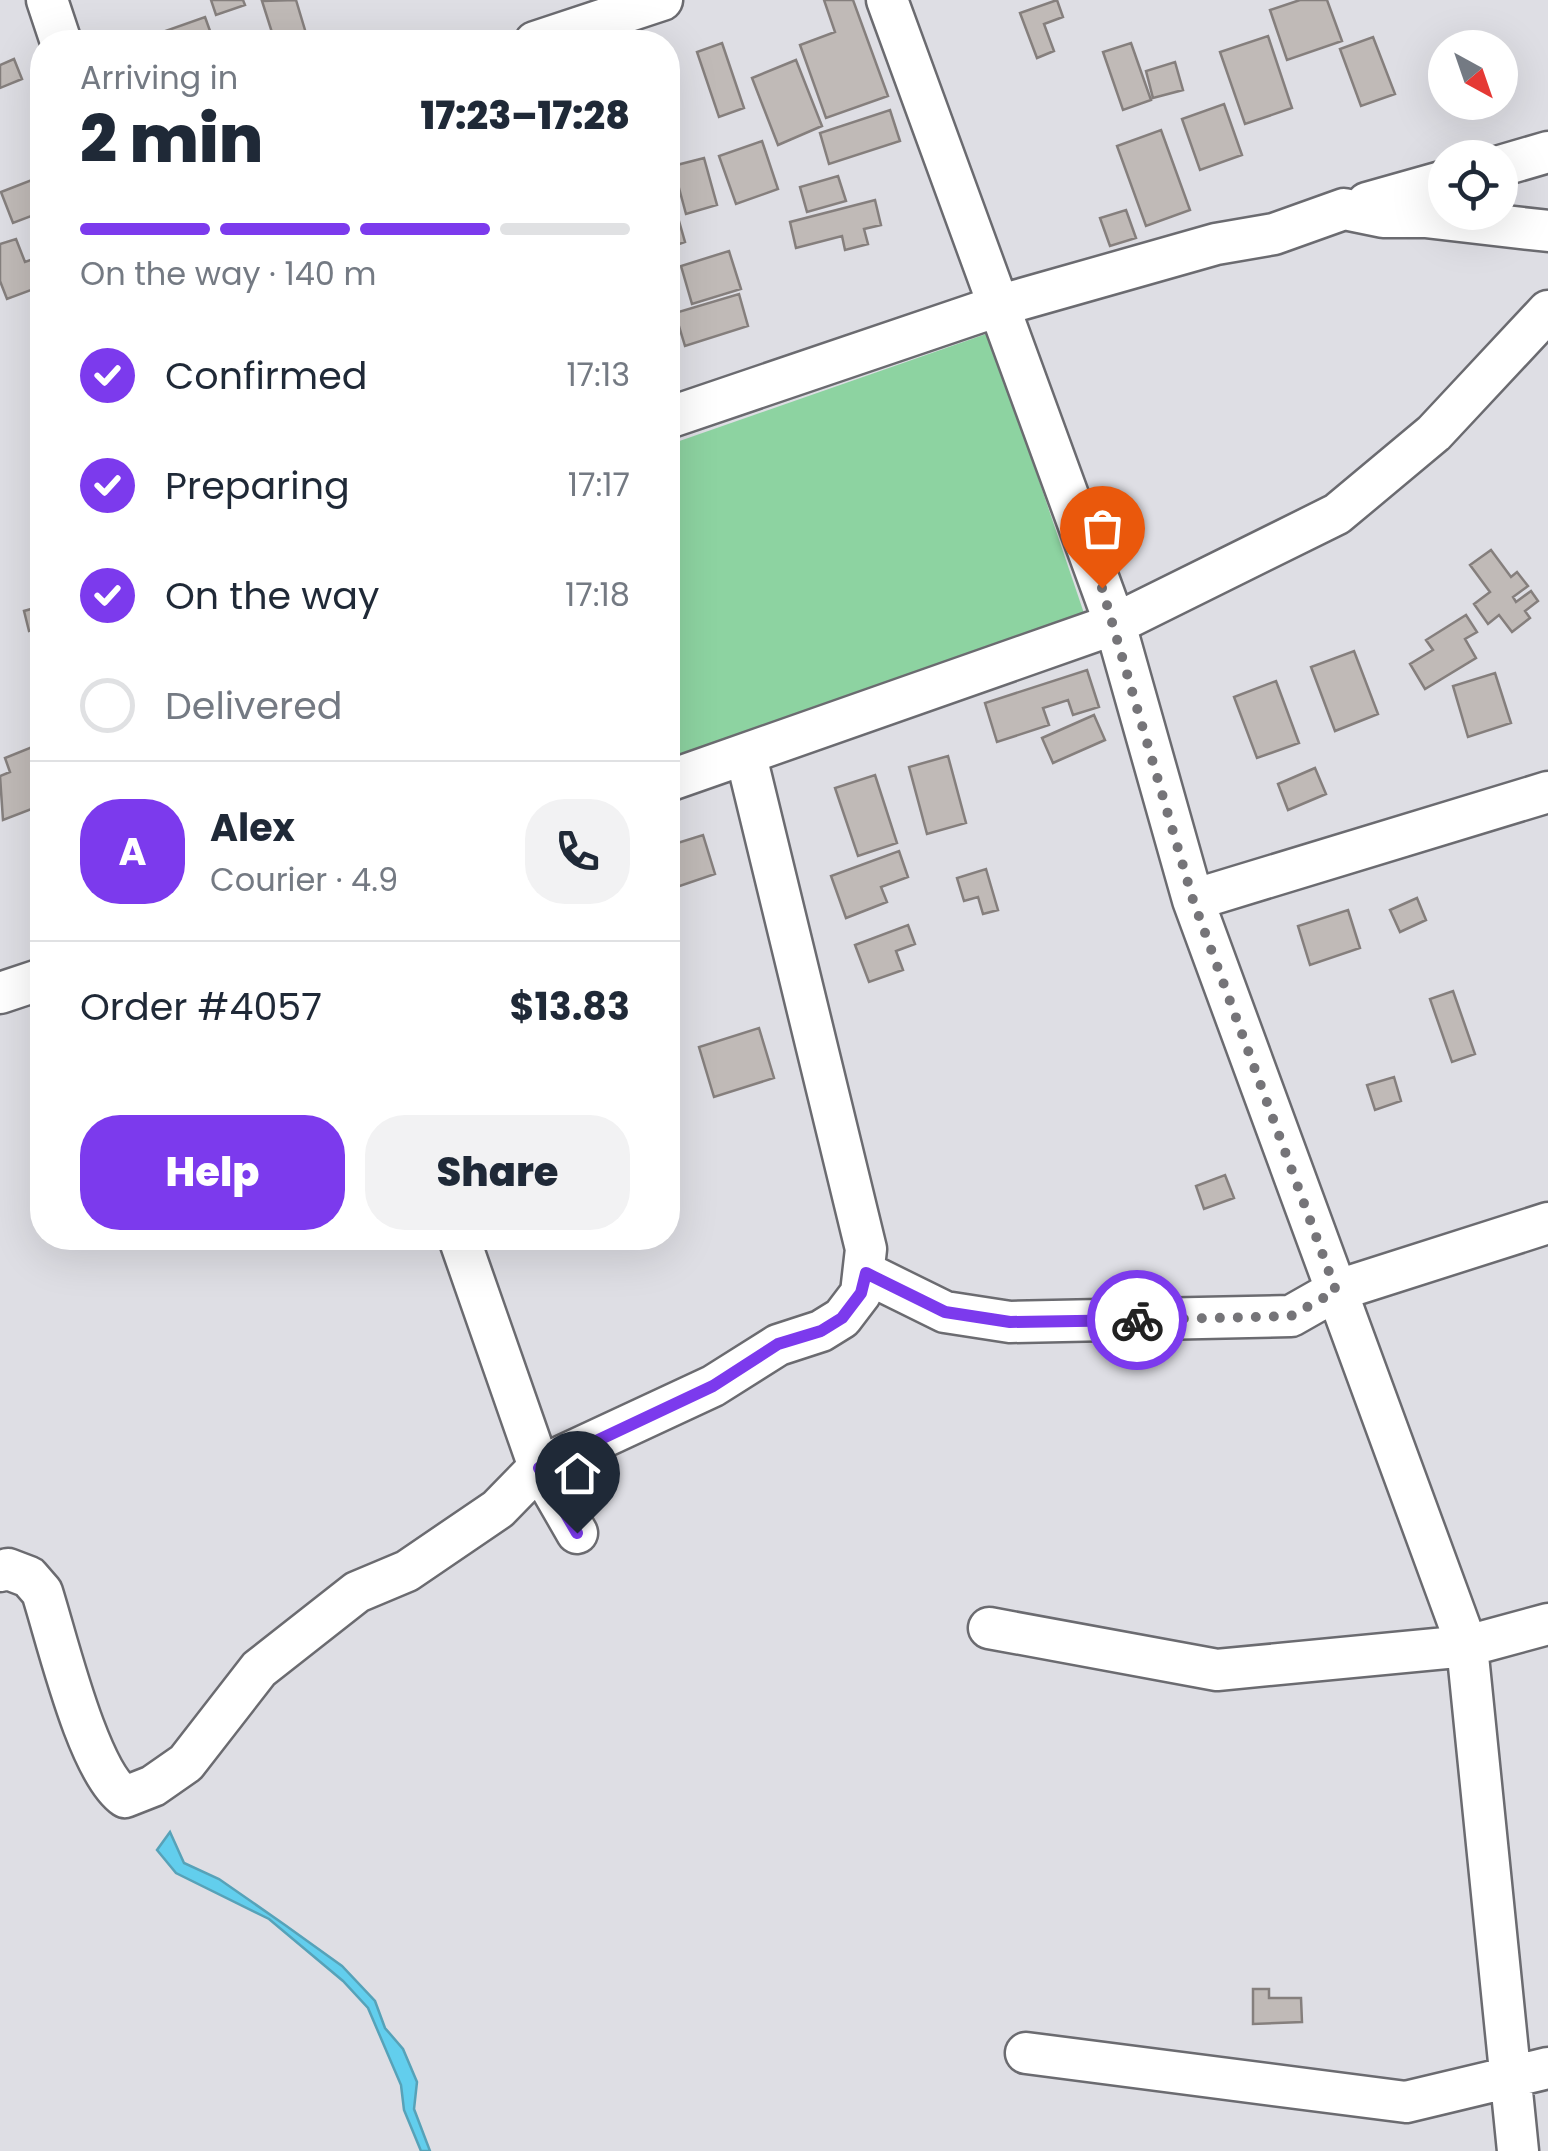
<!DOCTYPE html>
<meta charset="utf-8">
<style>
:root{--surface:#fff;--page:#f2f2f3;--text:#1f2937;--muted:#747a83;--line:#e0e1e3;--accent:#7c3aed}
body{margin:0;font-family:Poppins,sans-serif;background:var(--page);color:var(--text);height:100vh;display:flex;flex-direction:column;font-size:38px;white-space:nowrap}
*{box-sizing:border-box;margin:0}
p{font-size:32px;color:var(--muted)}
.icon{flex:none;width:55px;height:55px;fill:none;stroke:currentColor;stroke-width:2;stroke-linecap:round;stroke-linejoin:round}
.map{position:relative;flex:1;overflow:hidden}
.sheet{position:absolute;left:30px;top:30px;width:650px;height:1220px;display:flex;flex-direction:column;background:var(--surface);border-radius:40px;box-shadow:0 10px 40px #0002}
.sheet>*{flex:none}
.needle{width:65px;rotate:140deg}
.buttons{position:absolute;left:1428px;top:30px;display:grid;gap:20px}
.buttons a{display:grid;place-items:center;width:90px;height:90px;border-radius:50%;background:var(--surface);box-shadow:0 10px 40px #0002;font-size:50px}
.pin{position:absolute;display:grid;place-items:center;width:85px;height:85px;color:#fff;margin:-102px -42px;border-radius:50% 50% 50% 0;rotate:-45deg;box-shadow:0 0 10px #0007}
.pin .icon{rotate:45deg}
.courier{position:absolute;display:grid;place-items:center;width:100px;height:100px;margin:-50px;border:8px solid #7c3aed;border-radius:50%;background:#fff;color:#222;box-shadow:0 2px 12px #0007}
.summary em{font-style:normal;font-weight:800}
.summary div{display:flex;flex-direction:column-reverse}
.summary{display:flex;align-items:center;justify-content:space-between;height:170px;padding:0 50px}
h1{font-size:65px;font-weight:800;line-height:75px}
.bar{display:grid;grid-template-columns:repeat(4,1fr);gap:15px 10px;align-content:center;height:120px;padding:0 50px}
.bar i{height:12px;border-radius:8px;background:var(--line)}
.bar .current{background:var(--accent)}
.bar p{grid-column:span 4}
.line{display:flex;align-items:center;gap:25px;padding:0 50px;border-top:2px solid var(--line)}
.line div{flex:1}
.round{display:grid;place-items:center;flex:none;width:105px;height:105px;border-radius:40px;background:var(--page)}
ol{padding:0 50px;list-style:none}
li{display:flex;align-items:center;gap:30px;height:110px}
li p{margin-inline-start:auto}
li .icon{padding:10px;border-radius:50%;background:var(--accent);color:#fff;stroke-width:4}
li:last-child{color:var(--muted)}
li i{width:55px;height:55px;border:5px solid var(--line);border-radius:50%}
.cta{display:flex;gap:20px;margin-top:auto;padding:20px 50px}
.cta a{flex:1;height:115px;border-radius:40px;background:var(--accent);color:#fff;font-size:40px;font-weight:800;line-height:115px;text-align:center}
.cta a+a{background:var(--page);color:var(--text)}
.map>svg:first-child{display:block}
.green{fill:#8dd3a1}
.water{fill:#62ceed;stroke:#57a2b8;stroke-width:2.5}
.building{fill:#c0bab7;stroke:#857f7d;stroke-width:2.5}
.lines{fill:none;stroke-linecap:round;stroke-linejoin:round}
.street-casing{stroke:#6b6b70;stroke-width:45}
.street{stroke:#fff;stroke-width:40}
.done{stroke:#757478;stroke-width:10;stroke-dasharray:0 18}
.route{stroke:#7c3aed;stroke-width:12}
</style>
<div class="map">
<svg width="1548" height="2151" viewBox="0 0 1548 2151">
<rect width="100%" height="100%" fill="#dedee4"/>
<path class="green" d="M989,333L1090,631L668,774V445Z"/>
<path class="water" d="M170,1832L184,1863L219,1879L285,1925L342,1966L375,2001L385,2028L403,2049L417,2082L414,2109L430,2151H421L404,2110L401,2085L368,2008L343,1981L269,1919L176,1873L157,1850Z"/>
<path class="building" d="M211,0H243L245,5L216,15Z
M296,0L308,40L275,42L262,1Z
M824,0H853L888,96L826,118L800,45L835,32Z
M1057,0L1063,17L1044,24L1054,51L1037,58L1020,13Z
M1300,0H1327L1342,41L1287,60L1270,10Z
M205,17L214,42H141L140,40Z
M1268,36L1292,108L1245,124L1220,52Z
M1373,37L1395,94L1361,106L1340,49Z
M722,43L744,108L719,117L697,52Z
M1131,43L1151,100L1123,110L1103,52Z
M14,59L22,79L0,88V65Z
M796,60L822,126L778,145L752,78Z
M1175,62L1183,90L1153,98L1146,71Z
M1224,104L1242,155L1200,170L1182,119Z
M890,110L900,141L829,164L820,133Z
M1161,130L1190,210L1146,226L1117,146Z
M762,141L778,189L736,204L719,156Z
M704,158L717,205L686,214L673,166Z
M42,176V212L13,223L1,192Z
M838,176L846,201L807,212L800,187Z
M875,200L881,225L864,229L868,244L845,250L842,236L796,248L790,222Z
M1126,210L1136,238L1110,246L1100,218Z
M677,214L685,242L668,248V217Z
M16,239L25,262L42,256V286L7,299L0,281V244Z
M729,251L741,289L692,304L681,266Z
M739,294L748,326L685,346L675,313Z
M1491,550L1511,577L1517,572L1528,586L1513,597L1516,602L1531,591L1538,601L1525,611L1530,618L1512,632L1499,615L1488,624L1474,604L1490,592L1470,565Z
M42,606V627L29,631L24,611Z
M1466,615L1477,632L1465,639L1476,658L1425,689L1410,664L1433,650L1426,640Z
M1354,651L1378,714L1335,731L1311,667Z
M1087,670L1099,707L1073,715L1068,700L1043,708L1049,725L997,742L985,703Z
M1495,673L1511,723L1468,737L1453,686Z
M1276,681L1299,743L1257,758L1234,697Z
M1094,715L1105,740L1053,763L1042,738Z
M42,743V772L35,775L42,805L3,820L0,776L10,772L5,758Z
M948,756L966,823L927,834L909,767Z
M1315,768L1326,794L1288,810L1278,784Z
M875,775L897,843L858,856L835,788Z
M703,835L715,874L668,890V846Z
M899,851L908,877L881,887L887,902L846,918L831,876Z
M986,869L998,910L983,914L978,897L964,901L957,878Z
M1417,898L1426,920L1400,932L1390,910Z
M1348,910L1360,948L1310,965L1298,926Z
M908,925L915,944L896,951L903,970L869,982L855,945Z
M1453,991L1475,1054L1452,1062L1430,999Z
M759,1028L774,1078L714,1097L699,1047Z
M1394,1077L1401,1101L1375,1110L1367,1085Z
M1225,1175L1234,1198L1204,1209L1196,1186Z
M1253,1989H1269V1998H1301L1302,2022L1253,2024Z"/>
<g class="lines">
<defs>
<path id="street" d="M47,0L61,42
M887,0L1115,624L1193,900L1467,1646L1518,2151
M535,42L662,0
M1500,166L1548,152
M1367,203L1445,181
M668,418L1001,305L1216,244L1274,234L1344,209L1383,217H1425L1548,231
M668,781L1115,624L1337,514L1434,433L1548,311
M1193,900L1548,792
M0,993L42,979
M459,1238L539,1467L577,1533
M866,1273L945,1312L1010,1322L1291,1316L1335,1291L1548,1223
M0,1571L8,1569L29,1577L42,1592C57,1639 88,1772 125,1797L153,1786L186,1763L259,1669L357,1592L407,1571L498,1509L539,1467L713,1386L778,1345L821,1331L842,1318L861,1293L866,1249L746,756
M989,1628L1217,1670L1467,1646L1548,1624
M1026,2053L1406,2102L1548,2068"/>
</defs>
<use href="#street" class="street-casing"/>
<use href="#street" class="street"/>
</g>
<g class="lines">
<path class="done" d="M1102,588L1193,900L1336,1291L1291,1316L1137,1320"/>
<path class="route" d="M577,1533L539,1468L713,1386L778,1344L821,1331L842,1318L861,1293L866,1273L945,1312L1010,1322L1137,1320"/>
</g>
</svg>
<div class="buttons">
<a><svg class="needle" viewBox="-14 -14 28 28"><path d="M0-13l5 13h-10z" fill="#e53935"/><path d="M0 13l5-13h-10z" fill="#747a83"/></svg></a>
<a><svg class="icon" aria-label="locate" viewBox="0 0 24 24"><circle cx="12" cy="12" r="6"/><path d="M12 2v4M12 18v4M2 12h4M18 12h4"/></svg></a>
</div>
<div class="pin" style="left:1102px;top:588px;background:#ea580c"><svg class="icon" aria-label="bag" viewBox="0 0 24 24"><path d="M5 8h14l-1 12H6zM9 8a3 3 0 0 1 6 0"/></svg></div>
<div class="pin" style="left:577px;top:1533px;background:#1f2937"><svg class="icon" aria-label="home" viewBox="0 0 24 24"><path d="M3 11l9-7 9 7M6 9v11h12V9"/></svg></div>
<div class="courier" style="left:1137px;top:1320px"><svg class="icon" aria-label="bike" viewBox="0 0 24 24"><circle cx="6" cy="16" r="4"/><circle cx="18" cy="16" r="4"/><path d="M6 16l4-8h5l3 8M10 8l3 8H6M13 5h3"/></svg></div>
<section class="sheet">
<div class="summary"><div><h1>2 min</h1><p>Arriving in</p></div><em>17:23–17:28</em></div>
<div class="bar"><i class="current"></i><i class="current"></i><i class="current"></i><i></i><p>On the way · 140 m</p></div>
<ol>
<li><svg class="icon" aria-label="check" viewBox="0 0 24 24"><path d="M5 12l5 5 9-10"/></svg>Confirmed<p>17:13</p></li>
<li><svg class="icon" aria-label="check" viewBox="0 0 24 24"><path d="M5 12l5 5 9-10"/></svg>Preparing<p>17:17</p></li>
<li><svg class="icon" aria-label="check" viewBox="0 0 24 24"><path d="M5 12l5 5 9-10"/></svg>On the way<p>17:18</p></li>
<li><i></i>Delivered</li>
</ol>
<div class="line" style="height:180px"><b class="round" style="background:var(--accent);color:#fff">A</b><div><b>Alex</b><p>Courier · 4.9</p></div><a class="round"><svg class="icon" aria-label="phone" viewBox="0 0 24 24"><path d="M5 4h4l2 5-3 2q2 4 5 5l2-3 5 2v4C11 20 4 13 5 4z"/></svg></a></div>
<div class="line" style="height:130px"><div>Order #4057</div><b>$13.83</b></div>
<div class="cta"><a>Help</a><a>Share</a></div>
</section>
</div>
